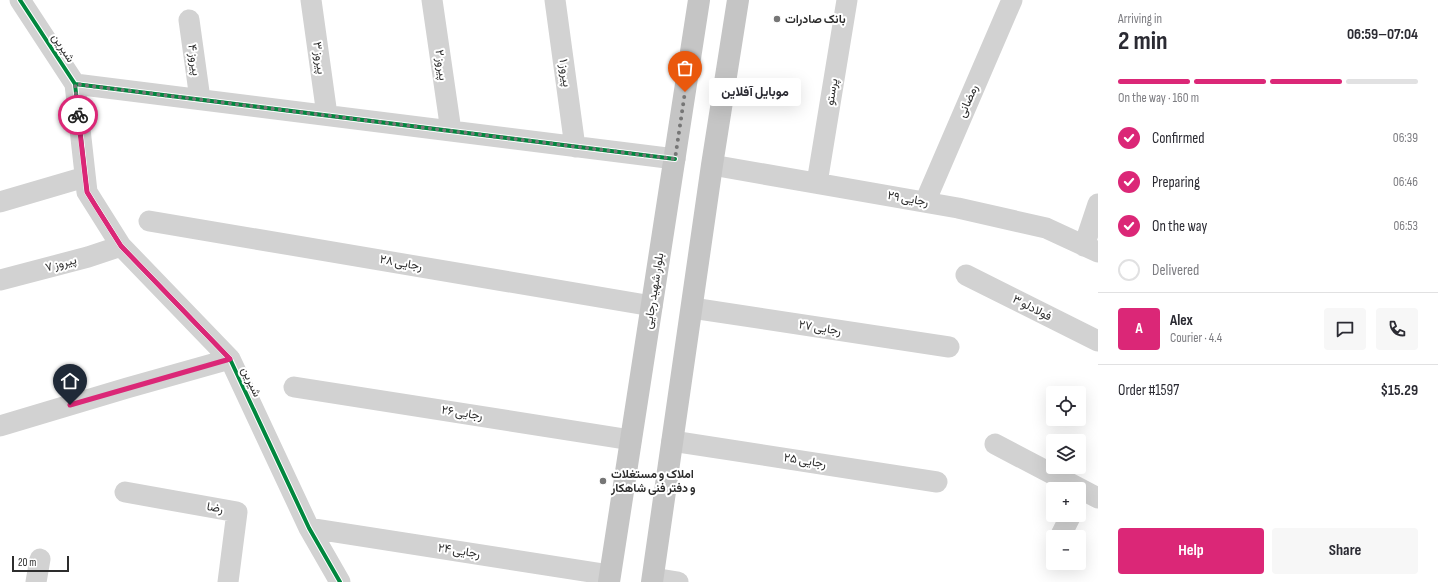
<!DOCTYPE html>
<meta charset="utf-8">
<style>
:root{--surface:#fff;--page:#f7f7f7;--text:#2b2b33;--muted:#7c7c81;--line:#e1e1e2;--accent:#db2777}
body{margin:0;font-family:"Sofia Sans Condensed",Vazirmatn,sans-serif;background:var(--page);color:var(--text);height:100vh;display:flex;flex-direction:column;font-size:15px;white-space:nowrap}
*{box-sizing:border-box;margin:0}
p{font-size:13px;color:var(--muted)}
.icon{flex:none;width:22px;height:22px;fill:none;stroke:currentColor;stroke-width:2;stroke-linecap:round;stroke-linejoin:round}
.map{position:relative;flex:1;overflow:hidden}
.panel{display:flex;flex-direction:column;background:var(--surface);width:340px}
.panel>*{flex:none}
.fabs{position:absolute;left:1046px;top:386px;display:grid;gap:8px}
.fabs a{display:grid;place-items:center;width:40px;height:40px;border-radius:4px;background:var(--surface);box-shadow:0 4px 16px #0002;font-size:20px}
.scale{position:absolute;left:12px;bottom:10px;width:57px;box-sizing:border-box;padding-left:4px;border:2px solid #2d2d2d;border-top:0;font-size:11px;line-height:14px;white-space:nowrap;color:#2d2d2d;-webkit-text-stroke:3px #fff;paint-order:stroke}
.pin{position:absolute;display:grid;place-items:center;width:34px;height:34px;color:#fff;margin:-41px -17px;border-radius:50% 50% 50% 0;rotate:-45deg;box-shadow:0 0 4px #0007}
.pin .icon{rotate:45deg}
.courier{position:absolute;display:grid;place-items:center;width:40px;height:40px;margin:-20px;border:3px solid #db2777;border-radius:50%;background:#fff;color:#222;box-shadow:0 1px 5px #0007}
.bubble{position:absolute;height:28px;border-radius:4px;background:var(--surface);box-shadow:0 4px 16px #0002;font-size:13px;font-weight:700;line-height:28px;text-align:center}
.summary em{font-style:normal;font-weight:700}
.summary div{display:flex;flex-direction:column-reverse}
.summary{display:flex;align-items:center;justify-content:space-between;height:68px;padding:0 20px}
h1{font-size:26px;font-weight:700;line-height:30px}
.bar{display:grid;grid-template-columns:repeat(4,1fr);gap:6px 4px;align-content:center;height:48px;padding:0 20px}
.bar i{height:5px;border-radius:3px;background:var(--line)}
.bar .current{background:var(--accent)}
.bar p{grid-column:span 4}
.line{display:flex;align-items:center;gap:10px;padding:0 20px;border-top:1px solid var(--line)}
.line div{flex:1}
.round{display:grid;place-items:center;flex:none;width:42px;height:42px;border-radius:4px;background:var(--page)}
ol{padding:0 20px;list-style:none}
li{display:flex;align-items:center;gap:12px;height:44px}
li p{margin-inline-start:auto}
li .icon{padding:4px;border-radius:50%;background:var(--accent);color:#fff;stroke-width:4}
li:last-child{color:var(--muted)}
li i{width:22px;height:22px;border:2px solid var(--line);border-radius:50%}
.primary-button{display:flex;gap:8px;margin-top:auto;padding:8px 20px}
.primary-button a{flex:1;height:46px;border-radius:4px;background:var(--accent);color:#fff;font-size:16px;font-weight:700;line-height:46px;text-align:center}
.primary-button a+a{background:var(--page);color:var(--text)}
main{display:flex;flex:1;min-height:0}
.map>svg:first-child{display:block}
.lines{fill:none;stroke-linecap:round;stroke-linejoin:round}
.minor{stroke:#d2d2d2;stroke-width:21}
.major{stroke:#c5c5c5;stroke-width:22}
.cycleway-casing{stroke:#fff;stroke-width:6}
.cycleway{stroke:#00873e;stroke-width:4}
.done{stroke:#767676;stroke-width:4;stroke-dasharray:0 7.2}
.route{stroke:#db2777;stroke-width:5}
.poi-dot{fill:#767676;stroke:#fff;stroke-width:1.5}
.labels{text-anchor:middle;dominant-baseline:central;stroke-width:4;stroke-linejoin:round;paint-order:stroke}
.poi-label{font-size:12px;font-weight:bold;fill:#2d2d2d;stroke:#fff;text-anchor:start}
.street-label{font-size:12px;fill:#2d2d2d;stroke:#fff}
</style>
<main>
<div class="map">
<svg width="1098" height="582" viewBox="0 0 1098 582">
<rect width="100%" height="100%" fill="#fff"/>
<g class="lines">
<path class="minor" d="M20,0L75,84L87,192L121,246L230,359L309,528L340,582
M311,0L327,115
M432,0L451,131
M555,0L575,147
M189,20L200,99
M75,84L675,159
M712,165L958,208L1046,228L1098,252
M817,183L847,0
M0,202L85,177
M925,202L1012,0
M149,221L652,306
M1084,246L1098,204
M966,275L1098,341
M0,280L88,257L121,246
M692,308L949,347
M294,387L631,440
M0,426L127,388L230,359
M672,441L937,482
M995,444L1098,498
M125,492L237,512L228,582
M309,528L610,575
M1060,537L1071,515
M653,578L678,582
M36,582L40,559"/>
<path class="major" d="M609,582L699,0
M652,582L712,165L738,0"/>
<defs>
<path id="cycleway" d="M20,0L75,84L87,192L121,246L230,359L309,528L340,582
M75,84L675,159"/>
</defs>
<use href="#cycleway" class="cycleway-casing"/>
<use href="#cycleway" class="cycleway"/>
</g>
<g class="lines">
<path class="done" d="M78,115L75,84L675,159L685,92"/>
<path class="route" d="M70,405L230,359L121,246L95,205L87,192L78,115"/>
</g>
<g class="poi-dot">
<circle cx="777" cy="19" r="4"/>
<circle cx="603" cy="481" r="4"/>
</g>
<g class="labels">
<g class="poi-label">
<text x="785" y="19">بانک صادرات</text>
<text x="611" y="474">املاک و مستغلات<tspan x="611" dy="14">و دفتر فنی شاهکار</tspan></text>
</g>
<g class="street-label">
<text transform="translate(63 48) rotate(57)">شیرین</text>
<text transform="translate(319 58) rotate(82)">پیروز ۳</text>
<text transform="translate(194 60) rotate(82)">پیروز ۴</text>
<text transform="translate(441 65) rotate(82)">پیروز ۲</text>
<text transform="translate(565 73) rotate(82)">پیروز ۱</text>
<text transform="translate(832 92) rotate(-81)">پرستو</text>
<text transform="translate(968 101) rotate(-67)">رمضانی</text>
<text transform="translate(908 199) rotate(10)">رجایی ۲۹</text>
<text transform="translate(401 263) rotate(10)">رجایی ۲۸</text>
<text transform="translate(61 264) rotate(-15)">پیروز ۷</text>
<text transform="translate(654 291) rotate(-81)">بلوار شهید رجایی</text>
<text transform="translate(1032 308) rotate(27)">فولادلو ۳</text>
<text transform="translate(820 328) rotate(9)">رجایی ۲۷</text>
<text transform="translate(251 382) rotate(65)">شیرین</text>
<text transform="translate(462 413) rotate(9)">رجایی ۲۶</text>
<text transform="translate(805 461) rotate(9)">رجایی ۲۵</text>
<text transform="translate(215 508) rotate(10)">رضا</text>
<text transform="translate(459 551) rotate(9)">رجایی ۲۴</text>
</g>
</g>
</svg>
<div class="fabs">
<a><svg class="icon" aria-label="locate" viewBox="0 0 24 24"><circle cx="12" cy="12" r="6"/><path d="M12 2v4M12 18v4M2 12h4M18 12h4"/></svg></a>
<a><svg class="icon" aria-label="layers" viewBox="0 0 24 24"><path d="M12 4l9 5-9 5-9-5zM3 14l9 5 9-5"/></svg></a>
<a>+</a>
<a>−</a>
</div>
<div class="scale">20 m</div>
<div class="pin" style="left:685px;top:92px;background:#ea580c"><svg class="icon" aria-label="bag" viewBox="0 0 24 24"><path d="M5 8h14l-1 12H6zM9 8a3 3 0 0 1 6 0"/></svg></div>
<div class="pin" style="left:70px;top:405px;background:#1f2937"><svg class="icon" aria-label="home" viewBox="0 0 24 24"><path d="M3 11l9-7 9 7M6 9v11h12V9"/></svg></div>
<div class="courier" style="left:78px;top:115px"><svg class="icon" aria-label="bike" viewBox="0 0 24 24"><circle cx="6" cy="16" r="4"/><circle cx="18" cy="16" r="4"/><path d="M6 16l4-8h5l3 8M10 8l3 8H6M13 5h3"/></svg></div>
<div class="bubble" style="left:709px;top:78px;width:92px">موبایل آفلاین</div>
</div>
<section class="panel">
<div class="summary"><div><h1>2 min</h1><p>Arriving in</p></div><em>06:59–07:04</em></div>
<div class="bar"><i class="current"></i><i class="current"></i><i class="current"></i><i></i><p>On the way · 160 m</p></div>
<ol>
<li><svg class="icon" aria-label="check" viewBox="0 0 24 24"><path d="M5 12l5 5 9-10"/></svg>Confirmed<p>06:39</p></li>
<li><svg class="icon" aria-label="check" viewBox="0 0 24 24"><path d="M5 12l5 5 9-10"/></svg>Preparing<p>06:46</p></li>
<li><svg class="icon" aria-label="check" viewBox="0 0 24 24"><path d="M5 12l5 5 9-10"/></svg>On the way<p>06:53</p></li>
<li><i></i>Delivered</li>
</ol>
<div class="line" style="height:72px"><b class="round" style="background:var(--accent);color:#fff">A</b><div><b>Alex</b><p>Courier · 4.4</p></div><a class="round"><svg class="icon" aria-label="chat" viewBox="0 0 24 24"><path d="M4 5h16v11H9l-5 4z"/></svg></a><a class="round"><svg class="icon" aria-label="phone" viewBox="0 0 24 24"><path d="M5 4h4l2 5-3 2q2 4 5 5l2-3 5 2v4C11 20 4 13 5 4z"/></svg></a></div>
<div class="line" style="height:52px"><div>Order #1597</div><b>$15.29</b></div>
<div class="primary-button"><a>Help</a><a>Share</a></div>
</section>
</main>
